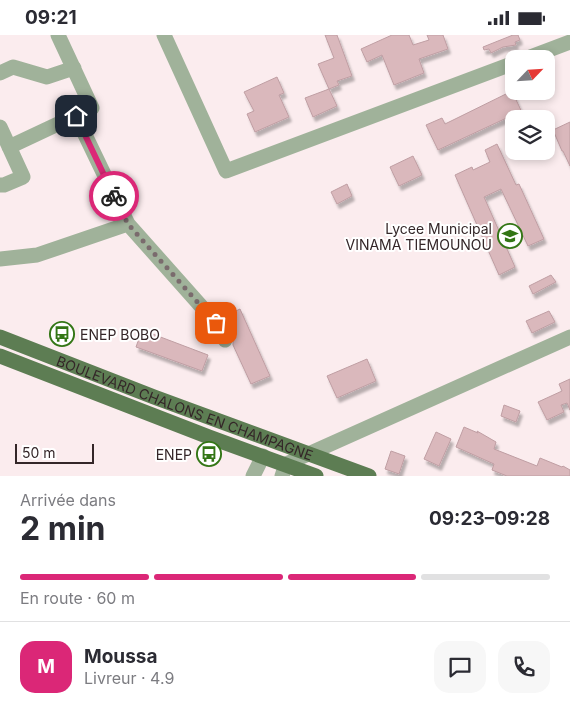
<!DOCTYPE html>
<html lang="fr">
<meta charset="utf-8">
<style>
:root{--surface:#fff;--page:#f7f7f7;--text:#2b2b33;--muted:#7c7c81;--line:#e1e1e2;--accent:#db2777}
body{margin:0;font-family:Inter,sans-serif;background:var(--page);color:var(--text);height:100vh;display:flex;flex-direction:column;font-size:19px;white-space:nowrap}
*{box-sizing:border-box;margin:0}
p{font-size:16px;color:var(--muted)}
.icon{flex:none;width:28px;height:28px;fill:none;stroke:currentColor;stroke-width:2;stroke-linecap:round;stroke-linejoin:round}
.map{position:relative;height:441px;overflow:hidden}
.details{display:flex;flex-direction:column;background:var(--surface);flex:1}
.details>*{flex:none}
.needle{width:32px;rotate:65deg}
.fabs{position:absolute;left:505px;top:15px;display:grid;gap:10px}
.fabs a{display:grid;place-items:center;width:50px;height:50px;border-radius:10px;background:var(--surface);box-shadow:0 2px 8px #0003;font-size:25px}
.scale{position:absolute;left:15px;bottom:12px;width:79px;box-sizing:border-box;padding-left:5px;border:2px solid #342628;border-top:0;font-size:14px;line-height:18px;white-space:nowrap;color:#342628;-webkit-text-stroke:4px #fff;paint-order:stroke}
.pin{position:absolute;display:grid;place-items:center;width:42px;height:42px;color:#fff;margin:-21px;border-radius:10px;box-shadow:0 2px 8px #0006}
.courier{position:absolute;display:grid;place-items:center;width:50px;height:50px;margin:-25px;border:4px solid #db2777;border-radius:50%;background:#fff;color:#222;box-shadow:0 1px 6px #0007}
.summary em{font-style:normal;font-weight:700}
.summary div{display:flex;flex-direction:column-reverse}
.summary{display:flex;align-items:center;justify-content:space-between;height:85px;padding:0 20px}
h1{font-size:32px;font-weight:700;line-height:38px}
.bar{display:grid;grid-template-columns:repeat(4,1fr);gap:8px 5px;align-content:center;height:60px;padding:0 20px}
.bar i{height:6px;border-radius:4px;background:var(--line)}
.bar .active{background:var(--accent)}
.bar p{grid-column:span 4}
.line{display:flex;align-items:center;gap:12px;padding:0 20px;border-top:1px solid var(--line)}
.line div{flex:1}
.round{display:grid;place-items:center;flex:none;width:52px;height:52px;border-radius:15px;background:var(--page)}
.status{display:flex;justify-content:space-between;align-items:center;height:35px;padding:0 25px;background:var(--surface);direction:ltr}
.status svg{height:14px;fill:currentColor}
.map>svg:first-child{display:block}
.building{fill:#dab8bc;stroke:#bf9ea3;filter:url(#shadow)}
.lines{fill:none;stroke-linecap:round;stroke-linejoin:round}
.minor{stroke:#a0b29a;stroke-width:15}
.major{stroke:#5d7d53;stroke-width:15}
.done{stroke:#7a6b6d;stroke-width:5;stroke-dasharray:0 9}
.route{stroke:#db2777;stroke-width:6}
.labels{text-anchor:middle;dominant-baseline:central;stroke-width:4;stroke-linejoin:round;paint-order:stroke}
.poi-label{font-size:14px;fill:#342628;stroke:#fff;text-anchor:end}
.street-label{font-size:14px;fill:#342628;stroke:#fff}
</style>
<div class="status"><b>09:21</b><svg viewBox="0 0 49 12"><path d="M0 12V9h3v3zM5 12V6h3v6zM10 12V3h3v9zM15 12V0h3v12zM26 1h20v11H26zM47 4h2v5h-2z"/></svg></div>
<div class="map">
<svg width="570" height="441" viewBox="0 0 570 441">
<defs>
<filter id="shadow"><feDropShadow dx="2.5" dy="4.5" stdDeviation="1" flood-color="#0004"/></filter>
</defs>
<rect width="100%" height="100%" fill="#fbecee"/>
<path class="building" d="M325,0H337L352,41L337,46L339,50L329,54L318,29L334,23Z
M392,0H409L413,10L429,5L427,0H443L448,14L419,24L424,38L394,50L382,20L367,27L361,14Z
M513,0H518L520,5L515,7L516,10L503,12L491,18L489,14L484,15L483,12Z
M277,42L284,58L279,60L289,82L255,97L247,79L254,76L244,57Z
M329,54L337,71L313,82L305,63Z
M512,56L525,84H515L513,80L438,115L426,90L442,83L445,89Z
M570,87V131L563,116H562L553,95Z
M497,109L516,150L519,149L544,204L528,211L501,154L484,162L515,232L499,240L455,140L472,132L473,135L490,127L485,115Z
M413,121L422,140L399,151L390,132Z
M347,149L352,161L337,169L331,157Z
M551,240L556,247L533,259L529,251Z
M240,274L270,341L251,349L233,310V301L223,282Z
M549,276L555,287L532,298L526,286Z
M142,295L208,320L202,336L136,312Z
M367,324L376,346L337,363L327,341Z
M570,344V375L567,368L561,370L564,377L547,385L538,367L562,356L559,349Z
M504,370L520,376L516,387L501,381Z
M464,392L478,398L477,396L496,407L494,414L537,431L540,423L562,432L563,431L570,435V441H507L492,435L494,429L456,412Z
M436,397L451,404L439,431L424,424Z
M391,416L405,421L399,439L385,434Z"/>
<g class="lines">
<path class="minor" d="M164,0L226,136L514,28
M525,24L570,7
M0,38L13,32L47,42L74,33
M76,81L128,189L216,288L225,305
M0,92L23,142L4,150H0
M9,112L92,73L58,0
M0,224L37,220L128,189
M253,441L263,421
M282,441L286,429L570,302"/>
<g class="major">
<path id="s1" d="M0,302L154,362L369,441"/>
<path d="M0,321L209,402L316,441"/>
</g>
</g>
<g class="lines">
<path class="done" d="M114,161L128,189L216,288"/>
<path class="route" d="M76,81L114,161"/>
</g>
<defs>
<symbol id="school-ring" viewBox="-11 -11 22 22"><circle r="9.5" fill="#fff" stroke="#337615" stroke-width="1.5"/><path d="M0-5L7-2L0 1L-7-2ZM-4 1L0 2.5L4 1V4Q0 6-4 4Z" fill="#337615"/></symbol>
<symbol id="bus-ring" viewBox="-11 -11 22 22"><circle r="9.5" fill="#fff" stroke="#337615" stroke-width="1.5"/><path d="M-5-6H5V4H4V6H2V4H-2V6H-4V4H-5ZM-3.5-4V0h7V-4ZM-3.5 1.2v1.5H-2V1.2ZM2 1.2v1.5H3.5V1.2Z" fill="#337615"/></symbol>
</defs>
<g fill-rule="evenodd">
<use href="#school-ring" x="496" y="187" width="28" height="28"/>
<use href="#bus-ring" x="48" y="285" width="28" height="28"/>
<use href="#bus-ring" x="195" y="405" width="28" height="28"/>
</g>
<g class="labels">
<g class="poi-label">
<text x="492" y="193">Lycee Municipal<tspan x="492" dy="16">VINAMA TIEMOUNOU</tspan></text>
<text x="80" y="299" text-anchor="start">ENEP BOBO</text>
<text x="192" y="419">ENEP</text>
</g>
<g class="street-label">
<text stroke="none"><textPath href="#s1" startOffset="198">BOULEVARD CHALONS EN CHAMPAGNE</textPath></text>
</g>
</g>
</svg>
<div class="fabs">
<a><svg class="needle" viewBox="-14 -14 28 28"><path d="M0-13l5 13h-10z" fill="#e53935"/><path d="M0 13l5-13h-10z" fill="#7c7c81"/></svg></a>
<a><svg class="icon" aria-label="layers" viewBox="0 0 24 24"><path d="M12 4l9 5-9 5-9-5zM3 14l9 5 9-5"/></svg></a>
</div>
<div class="scale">50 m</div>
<div class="pin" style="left:216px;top:288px;background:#ea580c"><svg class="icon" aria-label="bag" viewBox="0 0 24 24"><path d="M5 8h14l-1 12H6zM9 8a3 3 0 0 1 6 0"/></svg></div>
<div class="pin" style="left:76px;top:81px;background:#1f2937"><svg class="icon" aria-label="home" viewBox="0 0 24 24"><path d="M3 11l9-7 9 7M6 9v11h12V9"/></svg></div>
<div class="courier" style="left:114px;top:161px"><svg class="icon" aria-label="bike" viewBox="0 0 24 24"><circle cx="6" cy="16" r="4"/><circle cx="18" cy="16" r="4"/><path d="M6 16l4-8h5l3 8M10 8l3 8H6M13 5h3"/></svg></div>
</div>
<section class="details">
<div class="summary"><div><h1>2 min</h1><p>Arrivée dans</p></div><em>09:23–09:28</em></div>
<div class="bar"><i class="active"></i><i class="active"></i><i class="active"></i><i></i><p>En route · 60 m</p></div>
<div class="line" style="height:90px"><b class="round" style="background:var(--accent);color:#fff">M</b><div><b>Moussa</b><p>Livreur · 4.9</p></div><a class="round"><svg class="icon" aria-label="chat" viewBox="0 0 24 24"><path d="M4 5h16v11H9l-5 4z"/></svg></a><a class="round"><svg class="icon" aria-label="phone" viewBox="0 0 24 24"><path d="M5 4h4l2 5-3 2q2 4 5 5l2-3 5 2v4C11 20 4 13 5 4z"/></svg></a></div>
</section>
